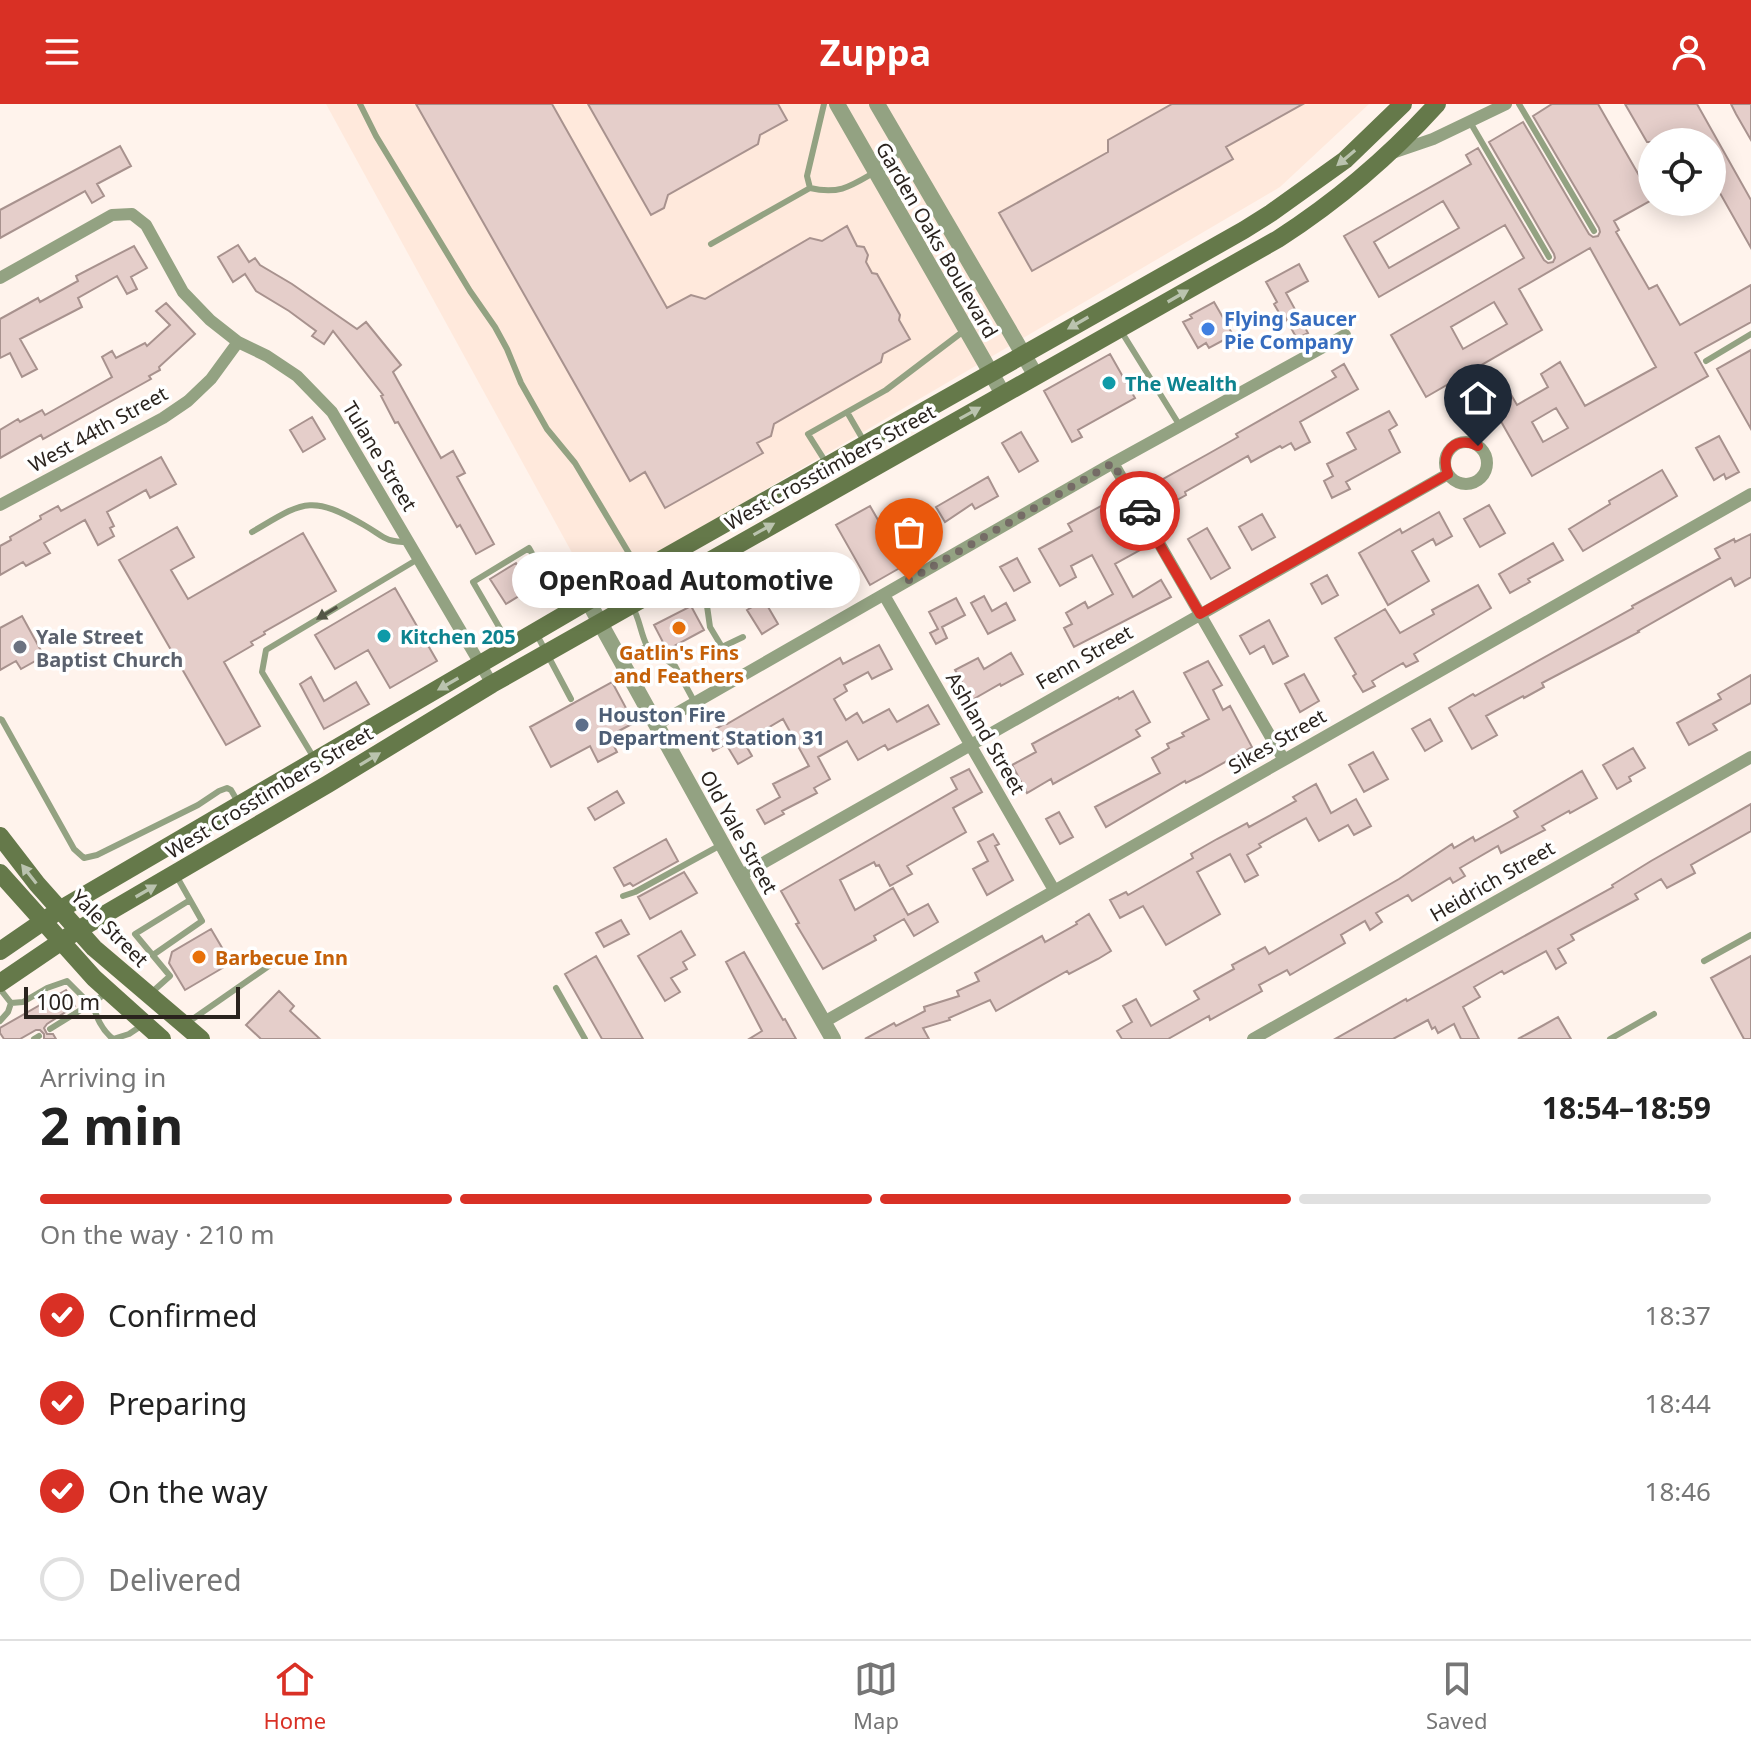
<!DOCTYPE html>
<meta charset="utf-8">
<style>
:root{--surface:#fff;--page:#f6f6f6;--text:#222;--muted:#767676;--line:#e0e0e0;--accent:#d93025}
body{margin:0;font-family:"Noto Sans",sans-serif;background:var(--page);color:var(--text);height:100vh;display:flex;flex-direction:column;font-size:30px;white-space:nowrap}
*{box-sizing:border-box;margin:0}
p{font-size:26px;color:var(--muted)}
.icon{flex:none;width:44px;height:44px;fill:none;stroke:currentColor;stroke-width:2;stroke-linecap:round;stroke-linejoin:round}
.map{position:relative;height:935px;overflow:hidden}
.panel{display:flex;flex-direction:column;background:var(--surface);flex:1}
.panel>*{flex:none}
.tools{position:absolute;left:1638px;top:24px;display:grid;gap:16px}
.tools a{display:grid;place-items:center;width:88px;height:88px;border-radius:50%;background:var(--surface);box-shadow:0 4px 20px #0003;font-size:40px}
.scale{position:absolute;left:24px;bottom:20px;width:216px;box-sizing:border-box;padding-left:8px;border:4px solid #2a231e;border-top:0;font-size:22px;line-height:28px;white-space:nowrap;color:#2a231e;-webkit-text-stroke:6px #fff;paint-order:stroke}
.pin{position:absolute;display:grid;place-items:center;width:68px;height:68px;color:#fff;margin:-82px -34px;border-radius:50% 50% 50% 0;rotate:-45deg;box-shadow:0 0 8px #0007}
.pin .icon{rotate:45deg}
.courier{position:absolute;display:grid;place-items:center;width:80px;height:80px;margin:-40px;border:6px solid #d93025;border-radius:50%;background:#fff;color:#222;box-shadow:0 2px 10px #0007}
.bubble{position:absolute;height:56px;border-radius:28px;background:var(--surface);box-shadow:0 4px 20px #0003;font-size:26px;font-weight:700;line-height:56px;text-align:center}
.head em{font-style:normal;font-weight:700}
.head div{display:flex;flex-direction:column-reverse}
.head{display:flex;align-items:center;justify-content:space-between;height:136px;padding:0 40px}
h1{font-size:52px;font-weight:700;line-height:60px}
.bar{display:grid;grid-template-columns:repeat(4,1fr);gap:12px 8px;align-content:center;height:96px;padding:0 40px}
.bar i{height:10px;border-radius:6px;background:var(--line)}
.bar .on{background:var(--accent)}
.bar p{grid-column:span 4}
ol{padding:0 40px;list-style:none}
li{display:flex;align-items:center;gap:24px;height:88px}
li p{margin-inline-start:auto}
li .icon{padding:8px;border-radius:50%;background:var(--accent);color:#fff;stroke-width:4}
li:last-child{color:var(--muted)}
li i{width:44px;height:44px;border:4px solid var(--line);border-radius:50%}
header{display:flex;justify-content:space-between;align-items:center;height:104px;padding:0 40px;background:var(--accent);color:#fff;font-size:36px;font-weight:700}
.menu{display:flex;justify-content:space-around;align-items:center;height:112px;border-top:2px solid var(--line);background:var(--surface);font-size:22px;color:var(--muted)}
.menu a{display:grid;justify-items:center;gap:4px}
.menu .on{color:var(--accent)}
.map>svg:first-child{display:block}
.built{fill:#ffe9dc}
.building{fill:#e5ceca;stroke:#a8928e;stroke-width:2;fill-rule:evenodd}
.lines{fill:none;stroke-linecap:round;stroke-linejoin:round}
.service{stroke:#93a282;stroke-width:6}
.minor{stroke:#93a282;stroke-width:12}
.tertiary{stroke:#93a282;stroke-width:16}
.secondary{stroke:#65794a;stroke-width:18}
.oneway{fill:#bac3ae}
.oneway2{fill:#545646}
.done{stroke:#756c66;stroke-width:8;stroke-dasharray:0 14.4}
.route{stroke:#d93025;stroke-width:10}
.shop-dot{fill:#3f7fe0;stroke:#fff;stroke-width:3}
.culture-dot{fill:#0f9aa8;stroke:#fff;stroke-width:3}
.food-dot{fill:#e8710a;stroke:#fff;stroke-width:3}
.worship-dot{fill:#6b7280;stroke:#fff;stroke-width:3}
.service-dot{fill:#5c6f8a;stroke:#fff;stroke-width:3}
.labels{text-anchor:middle;dominant-baseline:central;stroke-width:7;stroke-linejoin:round;paint-order:stroke}
.street-label{font-size:20px;fill:#2a231e;stroke:#fff}
.shop-label{font-size:20px;font-weight:bold;fill:#366cbe;stroke:#fff;text-anchor:start}
.culture-label{font-size:20px;font-weight:bold;fill:#0d838f;stroke:#fff;text-anchor:start}
.worship-label{font-size:20px;font-weight:bold;fill:#5b616d;stroke:#fff;text-anchor:start}
.food-label{font-size:20px;font-weight:bold;fill:#c56008;stroke:#fff}
.service-label{font-size:20px;font-weight:bold;fill:#4e5e75;stroke:#fff;text-anchor:start}
</style>
<header><svg class="icon" aria-label="menu" viewBox="0 0 24 24"><path d="M4 6h16M4 12h16M4 18h16"/></svg>Zuppa<svg class="icon" aria-label="person" viewBox="0 0 24 24"><circle cx="12" cy="8" r="4"/><path d="M4 21q1-7 8-7t8 7"/></svg></header>
<div class="map">
<svg width="1751" height="935" viewBox="0 0 1751 935">
<rect width="100%" height="100%" fill="#fff3ec"/>
<path class="built" d="M326,0H1369L1280,83L593,487Z"/>
<path class="building" d="M416,0H552L667,204L691,191L705,195L810,134L822,137L847,122L857,142L864,143L868,151L866,158L872,169L877,170L900,211L899,216L910,235L883,250L881,258L774,320L771,332L757,339L763,349L665,404L645,368L630,377Z
M588,0H778L787,16L760,31L758,40L668,91L664,104L651,111Z
M1172,0H1303L1226,43L1233,55L1032,167L999,109L1108,48V36Z
M1552,0H1598L1652,94V96L1614,117L1619,126L1616,128L1649,185L1657,181L1680,221L1751,181V218L1695,249L1708,272L1532,372L1490,298L1509,287L1517,301L1548,283L1541,270L1560,258L1585,302L1656,263L1590,144L1519,185L1542,226L1426,293L1391,231L1524,154L1505,121L1379,193L1344,132L1471,60L1466,51L1478,44L1544,156L1548,159L1553,158L1555,154L1554,150L1489,38L1523,18L1589,130L1593,133L1598,132L1600,128L1599,124L1533,12ZM1443,97L1459,124L1389,164L1374,138ZM1494,198L1507,220L1463,245L1451,223ZM1556,304L1568,324L1543,338L1532,318Z
M1625,0H1697L1751,96V144L1712,75V38H1647Z
M1731,0H1751V36L1736,10Z
M120,42L131,62L97,80L104,92L92,99L85,87L0,134V106Z
M238,141L249,158L255,154L260,161L292,180L357,225L366,218L401,261L393,268L441,354L453,347L465,369L457,373L494,440L476,450L460,421L457,423L398,318L395,319L381,292L383,291L333,227L324,240L312,232L316,227L289,207L256,187L245,170L233,178L218,153Z
M134,142L147,164L131,173L137,185L127,190L117,172L78,194L82,203L20,235L37,265L22,273L10,249L0,254V215L38,194L40,198L78,177L76,172Z
M1299,160L1308,177L1286,189L1308,229L1297,235L1284,211L1281,212L1274,200L1277,198L1266,178Z
M1214,198L1233,231L1209,244L1206,239L1198,244L1183,218L1192,214L1190,211Z
M166,199L195,230L159,263L160,266L149,272L151,275L43,335L41,331L0,354V326L18,315L20,318L42,306L45,311L112,273L102,253L112,247L116,254L145,239L147,242L170,221L156,207Z
M1751,246V325L1717,265Z
M1110,250L1135,294L1078,326L1082,333L1072,338L1044,287Z
M1344,260L1358,285L1300,318L1310,338L1295,346L1291,339L1282,344L1280,342L1251,358L1248,352L1185,388L1186,391L1168,401L1156,379L1208,350L1238,333L1236,330L1336,273L1332,267Z
M1389,307L1397,321L1389,326L1400,348L1346,378L1350,385L1332,394L1324,377L1333,372L1327,360L1356,345L1347,329Z
M312,313L325,335L303,348L290,326Z
M1021,328L1038,357L1019,368L1002,339Z
M1719,332L1739,368L1726,375L1724,370L1714,376L1696,344Z
M161,353L176,380L150,394L146,386L107,408L114,422L110,424L114,432L98,441L85,416L44,439L50,449L26,462L23,458L0,471V442L11,436L10,433L41,415L40,412L58,402L61,407Z
M1662,366L1677,392L1583,447L1569,425L1610,400L1609,397Z
M988,373L998,392L975,405L972,400L945,418L936,403Z
M1112,396L1140,446L1115,460L1133,493L1161,476L1171,493L1074,543L1064,524L1072,520L1066,509L1085,498L1088,504L1113,490L1092,451L1071,462L1076,473L1060,482L1039,445L1072,427L1068,420Z
M1489,401L1505,429L1480,443L1464,415Z
M870,402L893,442L916,432L926,449L870,481L836,421Z
M1439,408L1452,432L1436,441L1433,435L1412,447L1429,477L1388,501L1359,449L1400,425L1402,429Z
M1262,410L1275,433L1252,446L1239,423Z
M177,423L194,453L171,466L188,495L303,429L336,487L264,528L265,530L251,538L253,541L224,558L260,622L226,641L119,456Z
M1207,424L1230,464L1211,475L1188,435Z
M1751,430V473L1735,482L1731,474L1638,527L1639,528L1542,579L1544,583L1524,594L1523,592L1486,612L1497,631L1472,645L1449,604L1473,590L1475,592L1633,504L1632,502L1720,454L1715,445L1734,435L1735,438Z
M1553,439L1563,456L1528,475L1530,478L1510,489L1499,470Z
M1017,454L1030,478L1014,487L1000,463Z
M516,459L532,484L506,500L490,475Z
M1327,471L1338,491L1322,500L1311,480Z
M1478,481L1491,504L1414,550L1418,557L1406,563L1403,559L1382,571L1372,577L1375,582L1363,588L1353,572L1356,570L1335,534L1385,505L1400,529L1434,510L1432,506Z
M395,484L437,557L390,584L368,546L335,565L315,531Z
M984,492L992,507L1006,499L1015,516L988,530L971,499Z
M956,494L965,511L942,523L947,534L936,540L930,529L938,525L929,508Z
M764,496L778,520L762,530L747,506Z
M691,502L704,526L667,546L654,521Z
M22,512L44,552L21,565L16,557L0,566V524Z
M1269,516L1288,552L1273,560L1264,542L1250,550L1240,532Z
M879,541L892,565L872,575L868,568L844,581L847,587L834,595L846,616L857,609L863,619L889,605L897,618L928,601L939,620L888,646L885,641L858,656L847,637L818,653L830,675L814,684L817,689L782,707L784,710L765,720L757,706L780,693L773,680L809,662L783,615L744,638L752,652L738,660L726,640L713,647L704,631L726,619L727,620L840,554L843,560Z
M1011,549L1023,570L1001,582L1000,580L972,596L955,566L978,554L984,565Z
M1208,557L1222,581L1213,586L1223,606L1230,602L1252,643L1200,672L1186,679L1185,677L1106,723L1095,703L1160,669L1152,654L1169,644L1167,640L1184,632L1182,629L1209,615L1184,569Z
M1304,570L1319,597L1300,608L1285,580Z
M1751,571V599L1713,620L1717,626L1689,641L1677,619L1721,595L1718,590Z
M311,573L324,597L356,578L369,600L324,625L300,580Z
M612,578L634,619L609,632L617,648L598,658L590,642L551,663L530,623Z
M1133,587L1150,618L1136,626L1140,632L1053,680L1051,675L1027,689L1012,661L1036,648L1032,640L1118,593L1119,595Z
M1430,615L1442,637L1425,647L1412,625Z
M1633,644L1645,664L1629,673L1631,677L1617,685L1603,661Z
M1373,648L1388,675L1364,688L1349,661Z
M969,665L982,688L953,704L966,728L907,762L912,770L890,782L879,761L876,762L874,758L840,776L855,806L893,784L908,811L928,800L938,818L914,832L904,815L874,832L876,836L823,865L796,820L799,819L781,787L957,685L951,674Z
M1582,667L1597,694L1570,709L1569,707L1542,722L1545,726L1501,749L1498,742L1460,764L1465,772L1453,779L1450,774L1412,797L1408,791L1376,809L1382,818L1370,826L1365,817L1341,831L1345,839L1290,871L1287,866L1259,881L1262,887L1210,916L1209,912L1168,935H1122L1117,927L1132,918L1123,902L1136,895L1151,922L1199,895L1194,887L1234,865L1232,861L1265,843L1269,850L1399,775L1452,740L1454,744L1473,733L1475,737L1518,713L1514,707Z
M1316,680L1331,709L1356,695L1371,722L1354,731L1348,721L1319,737L1306,714L1259,740L1261,743L1247,751L1258,771L1245,778L1230,750L1197,768L1220,810L1166,841L1143,802L1120,814L1110,796L1126,788L1128,791L1193,754L1191,750L1217,735L1247,719L1249,723L1296,697L1293,693Z
M617,687L624,699L595,716L588,704Z
M1751,700V727L1691,761L1695,769L1667,784L1661,775L1635,790L1638,795L1571,831L1574,836L1558,845L1566,859L1556,865L1546,847L1504,870L1502,867L1474,883L1480,893L1463,903L1479,935H1461L1454,920L1438,929L1435,923L1432,925L1428,916L1393,935H1335L1406,895L1407,897L1613,783L1612,781L1651,757Z
M1059,708L1073,733L1060,740L1046,715Z
M993,730L999,740L995,742L1013,776L987,791L973,765L988,757L978,738Z
M666,735L678,757L633,782L630,779L624,782L614,764Z
M684,768L697,789L650,815L638,793Z
M1089,810L1111,847L1098,855L1069,870L1067,867L996,907L990,896L949,914L950,916L923,924L929,935H865L894,919L896,922L925,907L924,903L959,892L957,887L979,877L975,869L1042,832L1045,838L1077,820L1076,818Z
M621,816L629,830L604,843L596,829Z
M211,825L231,859L185,886L169,859L172,848Z
M681,827L695,851L683,858L687,865L671,874L680,888L665,897L638,852Z
M744,848L783,916L785,915L796,935H749L762,927L726,858Z
M596,852L612,880L643,935H602L565,870Z
M1751,852V935H1744L1711,874Z
M66,886L75,902L47,920L44,924L47,930H53L56,935H44V930L40,926H36L20,935H4L0,929V924Z
M279,887L294,902L290,907L320,935H261L246,921Z
M1558,913L1571,935H1518L1542,922Z"/>
<g class="lines">
<path class="service" d="M360,0L376,32L470,187L495,223L507,245L521,279L547,325L575,359L639,466
M824,0L807,72L810,84C839,91 851,82 875,68
M1519,0L1594,127
M1470,18L1549,153
M711,140L810,84
M1121,227L1180,322
M1706,257L1751,230
M847,308L865,339
M827,360L808,330L886,286L965,226
M252,428C302,399 309,389 364,421C385,433 383,438 409,438
M689,472L707,502L731,489
M632,502C640,515 640,528 647,542
M707,502L710,523L722,543L743,533
M537,531L571,595
M509,540L473,478L529,444L564,507
M623,556L647,542L675,562L695,599
M0,615L2,616L74,745L84,754L97,751L198,701L219,687L227,684L231,686L238,698
M314,654L262,568L266,546L418,455
M623,792L635,788L719,742
M153,851L202,817L177,773
M1704,857L1751,831
M556,884L585,935
M0,885L11,899L23,898L47,884L67,877L86,896L92,899L105,890
M151,889L170,872L135,830L190,796
M0,917L8,908L11,899
M187,919L276,857
M50,925L92,899C97,914 101,925 113,935L129,930L141,922
M34,935L39,932
M1610,935L1654,910"/>
<path class="minor" d="M1392,49L1433,35L1506,0
M0,174L112,111L132,110L146,121L183,188L210,216L238,238L267,252L297,272L332,308L492,580
M1445 359a21 21 0 1 1 42 0a21 21 0 1 1-42 0Z
M1113,359L1284,656
M0,401L163,314L188,297L211,275L238,238
M884,491L1054,786
M656,621L1113,359L1345,231
M740,772L1448,370
M824,918L1751,390
M1253,935L1751,653"/>
<path class="tertiary" d="M837,0L1003,290
M877,0L1036,272
M876,68L900,40
M588,497L740,772L833,935"/>
<path class="secondary" d="M0,732L37,780L94,844L201,935
M0,769L94,874L162,935
M0,847L61,805L588,497L1244,126L1271,109L1345,56L1403,0
M0,879L78,826L328,680L492,580L1278,135C1337,97 1390,52 1437,0"/>
</g>
<defs><path id="oneway-solid" d="M-6-.8H1V-3.2L6.5 0L1 3.2V.8H-6Z" transform="scale(2)"/></defs>
<g class="oneway">
<use href="#oneway-solid" transform="translate(1346 54) rotate(140)"/>
<use href="#oneway-solid" transform="translate(1178 192) rotate(-30)"/>
<use href="#oneway-solid" transform="translate(1078 219) rotate(150)"/>
<use href="#oneway-solid" transform="translate(970 309) rotate(-29)"/>
<use href="#oneway-solid" transform="translate(764 425) rotate(-29)"/>
<use href="#oneway-solid" transform="translate(448 580) rotate(150)"/>
<use href="#oneway-solid" transform="translate(370 655) rotate(-31)"/>
<use href="#oneway-solid" transform="translate(29 770) rotate(-128)"/>
<use href="#oneway-solid" transform="translate(146 787) rotate(-30)"/>
</g>
<use class="oneway2" href="#oneway-solid" transform="translate(327 509) rotate(149)"/>
<g class="lines">
<path class="done" d="M909,476L1113,359L1140,407"/>
<path class="route" d="M1140,407L1200,510L1448,370C1439,347 1457,331 1478,342"/>
</g>
<circle class="shop-dot" cx="1208" cy="225" r="8"/>
<g class="culture-dot">
<circle cx="1109" cy="279" r="8"/>
<circle cx="384" cy="532" r="8"/>
</g>
<g class="food-dot">
<circle cx="679" cy="524" r="8"/>
<circle cx="199" cy="853" r="8"/>
</g>
<circle class="worship-dot" cx="20" cy="543" r="8"/>
<circle class="service-dot" cx="582" cy="621" r="8"/>
<g class="labels">
<g class="street-label">
<text transform="translate(937 136) rotate(60)">Garden Oaks Boulevard</text>
<text transform="translate(98 325) rotate(-29)">West 44th Street</text>
<text transform="translate(380 352) rotate(59)">Tulane Street</text>
<text transform="translate(830 363) rotate(-29)">West Crosstimbers Street</text>
<text transform="translate(1084 553) rotate(-30)">Fenn Street</text>
<text transform="translate(986 629) rotate(60)">Ashland Street</text>
<text transform="translate(1277 637) rotate(-30)">Sikes Street</text>
<text transform="translate(269 688) rotate(-31)">West Crosstimbers Street</text>
<text transform="translate(739 728) rotate(61)">Old Yale Street</text>
<text transform="translate(1492 777) rotate(-30)">Heidrich Street</text>
<text transform="translate(110 824) rotate(45)">Yale Street</text>
</g>
<g class="shop-label">
<text x="1224" y="214">Flying Saucer<tspan x="1224" dy="23">Pie Company</tspan></text>
</g>
<g class="culture-label">
<text x="1125" y="279">The Wealth</text>
<text x="400" y="532">Kitchen 205</text>
</g>
<g class="worship-label">
<text x="36" y="532">Yale Street<tspan x="36" dy="23">Baptist Church</tspan></text>
</g>
<g class="food-label">
<text x="679" y="548">Gatlin's Fins<tspan x="679" dy="23">and Feathers</tspan></text>
<text x="215" y="853" text-anchor="start">Barbecue Inn</text>
</g>
<g class="service-label">
<text x="598" y="610">Houston Fire<tspan x="598" dy="23">Department Station 31</tspan></text>
</g>
</g>
</svg>
<div class="tools">
<a><svg class="icon" aria-label="locate" viewBox="0 0 24 24"><circle cx="12" cy="12" r="6"/><path d="M12 2v4M12 18v4M2 12h4M18 12h4"/></svg></a>
</div>
<div class="scale">100 m</div>
<div class="pin" style="left:909px;top:476px;background:#ea580c"><svg class="icon" aria-label="bag" viewBox="0 0 24 24"><path d="M5 8h14l-1 12H6zM9 8a3 3 0 0 1 6 0"/></svg></div>
<div class="pin" style="left:1478px;top:342px;background:#1f2937"><svg class="icon" aria-label="home" viewBox="0 0 24 24"><path d="M3 11l9-7 9 7M6 9v11h12V9"/></svg></div>
<div class="courier" style="left:1140px;top:407px"><svg class="icon" aria-label="car" viewBox="0 0 24 24"><path d="M5 17H2v-5l4-1 3-4h7l3 4 3 1v5h-3M9 17h6M6 11h13"/><circle cx="7" cy="17" r="2"/><circle cx="17" cy="17" r="2"/></svg></div>
<div class="bubble" style="left:512px;top:448px;width:348px">OpenRoad Automotive</div>
</div>
<section class="panel">
<div class="head"><div><h1>2 min</h1><p>Arriving in</p></div><em>18:54–18:59</em></div>
<div class="bar"><i class="on"></i><i class="on"></i><i class="on"></i><i></i><p>On the way · 210 m</p></div>
<ol>
<li><svg class="icon" aria-label="check" viewBox="0 0 24 24"><path d="M5 12l5 5 9-10"/></svg>Confirmed<p>18:37</p></li>
<li><svg class="icon" aria-label="check" viewBox="0 0 24 24"><path d="M5 12l5 5 9-10"/></svg>Preparing<p>18:44</p></li>
<li><svg class="icon" aria-label="check" viewBox="0 0 24 24"><path d="M5 12l5 5 9-10"/></svg>On the way<p>18:46</p></li>
<li><i></i>Delivered</li>
</ol>
</section>
<nav class="menu">
<a class="on"><svg class="icon" aria-label="home" viewBox="0 0 24 24"><path d="M3 11l9-7 9 7M6 9v11h12V9"/></svg>Home</a>
<a><svg class="icon" aria-label="map" viewBox="0 0 24 24"><path d="M3 6l6-2 6 2 6-2v14l-6 2-6-2-6 2zM9 4v14M15 6v14"/></svg>Map</a>
<a><svg class="icon" aria-label="saved" viewBox="0 0 24 24"><path d="M7 4h10v16l-5-4-5 4z"/></svg>Saved</a>
</nav>
